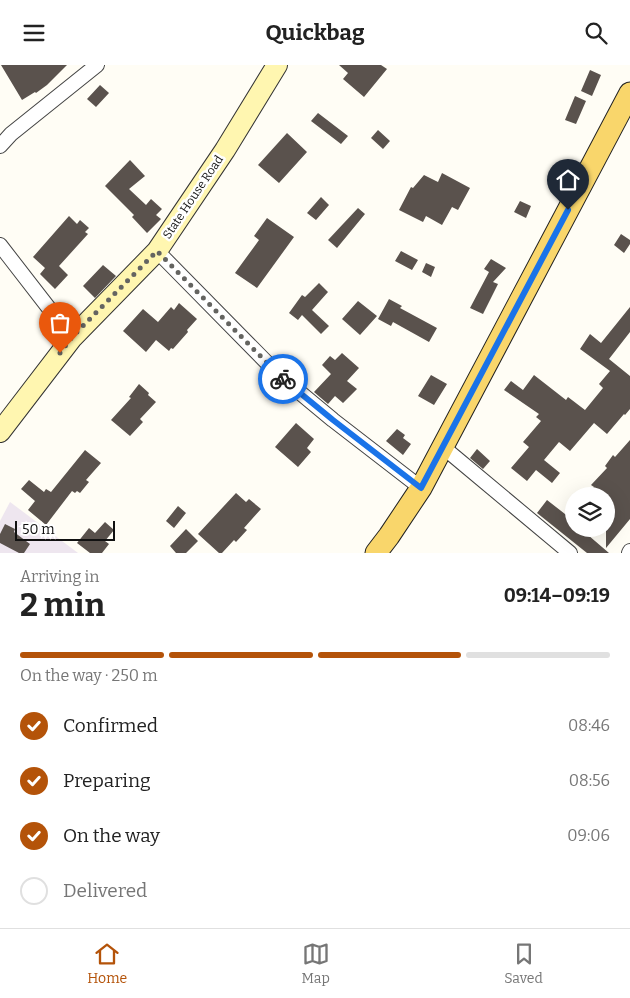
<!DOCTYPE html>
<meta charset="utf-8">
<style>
:root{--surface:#fff;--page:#f2f2f2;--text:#222;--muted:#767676;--line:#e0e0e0;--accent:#b45309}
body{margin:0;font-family:Bitter,serif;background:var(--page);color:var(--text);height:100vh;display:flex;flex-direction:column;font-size:19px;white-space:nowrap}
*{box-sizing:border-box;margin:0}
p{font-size:16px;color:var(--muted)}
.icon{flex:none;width:28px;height:28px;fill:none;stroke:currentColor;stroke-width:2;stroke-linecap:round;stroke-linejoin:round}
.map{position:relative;height:488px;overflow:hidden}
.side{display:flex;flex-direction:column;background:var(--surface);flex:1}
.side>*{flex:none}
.fabs{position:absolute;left:565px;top:422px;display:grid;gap:10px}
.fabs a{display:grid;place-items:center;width:50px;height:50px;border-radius:50%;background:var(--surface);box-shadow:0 5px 20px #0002;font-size:25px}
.scale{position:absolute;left:15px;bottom:12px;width:100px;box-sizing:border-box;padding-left:5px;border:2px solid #111;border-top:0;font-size:14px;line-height:18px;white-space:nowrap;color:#111;-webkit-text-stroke:4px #fff;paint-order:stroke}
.pin{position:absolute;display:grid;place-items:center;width:42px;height:42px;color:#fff;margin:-51px -21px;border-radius:50% 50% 50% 0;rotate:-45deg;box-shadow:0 0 5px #0007}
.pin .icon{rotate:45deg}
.courier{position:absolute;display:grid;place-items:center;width:50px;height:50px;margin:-25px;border:4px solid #1a73e8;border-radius:50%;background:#fff;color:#222;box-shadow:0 1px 6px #0007}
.headline em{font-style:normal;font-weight:700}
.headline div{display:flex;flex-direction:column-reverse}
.headline{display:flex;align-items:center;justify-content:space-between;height:85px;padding:0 20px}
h1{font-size:32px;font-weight:700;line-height:38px}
.bar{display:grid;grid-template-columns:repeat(4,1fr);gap:8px 5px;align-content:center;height:60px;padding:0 20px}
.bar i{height:6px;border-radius:4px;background:var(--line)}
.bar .current{background:var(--accent)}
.bar p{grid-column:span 4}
ol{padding:0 20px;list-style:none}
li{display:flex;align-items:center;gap:15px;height:55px}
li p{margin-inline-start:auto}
li .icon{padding:5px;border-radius:50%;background:var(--accent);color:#fff;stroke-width:4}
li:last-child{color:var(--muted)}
li i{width:28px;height:28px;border:2px solid var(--line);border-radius:50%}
header{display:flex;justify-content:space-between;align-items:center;height:65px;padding:0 20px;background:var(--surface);font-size:22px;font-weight:700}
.tabs{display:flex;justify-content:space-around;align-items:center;height:70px;border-top:1px solid var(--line);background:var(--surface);font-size:14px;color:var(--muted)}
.tabs a{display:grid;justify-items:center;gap:2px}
.tabs .current{color:var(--accent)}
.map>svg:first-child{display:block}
.industrial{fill:#eee6ef}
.building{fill:#5a524d}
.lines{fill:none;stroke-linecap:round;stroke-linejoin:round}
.street-casing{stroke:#444;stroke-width:16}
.secondary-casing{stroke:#333;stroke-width:22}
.primary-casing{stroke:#222;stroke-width:23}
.street{stroke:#fff;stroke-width:14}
.secondary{stroke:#fff6b0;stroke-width:20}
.primary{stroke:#f9d66b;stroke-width:21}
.done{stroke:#646461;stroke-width:5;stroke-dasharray:0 9}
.route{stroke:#1a73e8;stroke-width:6}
.labels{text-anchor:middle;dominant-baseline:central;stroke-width:5;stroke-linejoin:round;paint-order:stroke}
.street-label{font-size:12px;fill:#111;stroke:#fff}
</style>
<header><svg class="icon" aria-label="menu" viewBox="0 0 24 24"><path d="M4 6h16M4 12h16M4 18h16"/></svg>Quickbag<svg class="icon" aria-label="search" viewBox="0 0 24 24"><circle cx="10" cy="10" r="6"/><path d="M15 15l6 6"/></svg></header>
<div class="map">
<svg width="630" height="488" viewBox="0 0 630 488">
<rect width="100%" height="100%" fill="#fffdf5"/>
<path class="industrial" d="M10,437L78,488H0V456Z"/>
<path class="building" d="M1,0H67L47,20L36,28L35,27L22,35Z
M339,0H381L387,4L364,32L343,14L348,8Z
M590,5L601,10L592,31L581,26Z
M100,20L109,28L96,42L87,34Z
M575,31L586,36L576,59L565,55Z
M318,48L348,71L341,79L311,56Z
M378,65L390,76L383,84L371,73Z
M287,68L307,87L279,118L258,100Z
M130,95L145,111L129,124L146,140L151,134L162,144L156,150L161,154L147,168L132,152L134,150L105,121Z
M442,108L470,123L458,145L452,142L442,160L426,151L423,157L399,145L411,122L413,123L424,110L438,117Z
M321,132L329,140L316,155L307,148Z
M520,136L531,141L526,153L514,147Z
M358,143L365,149L337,183L328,175Z
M69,151L77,159L80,155L89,163L85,167L88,169L59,201L68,210L55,224L40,209L45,203L33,192Z
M267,153L294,172L257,223L235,208L259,175L254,171Z
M621,169L630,175V179L624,188L614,180Z
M401,186L418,195L412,205L395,196Z
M491,194L506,203L493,217L498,219L483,249L470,243L489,207L484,204Z
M426,198L435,202L431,212L422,207Z
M103,200L116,211L95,233L83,221Z
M319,218L328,227L312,245L329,261L321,269L302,250L298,255L289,248L302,230L305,232Z
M389,234L402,241L400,243L437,263L429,277L393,257L391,261L378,254Z
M358,236L377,251L360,270L342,254Z
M179,238L197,254L187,265L188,267L173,284L171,283L169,286L156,275L146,287L123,266L143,244L158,257L171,242L174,245Z
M630,242V267L609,294L630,311V344L625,350L624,349L607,369L594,358L570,386L559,377L544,395L560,408L552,418L536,405L527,416L511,403L529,382L523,377L541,356L536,352L539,349L504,325L511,316L523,325L534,310L566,335L568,332L585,345L603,323L599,319L610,306L580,284L590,269L601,278Z
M342,288L359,303L347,316L357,324L343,338L335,331L328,339L314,327L331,309L322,300L330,291L335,295Z
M431,310L447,319L434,340L418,331Z
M139,319L149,328L148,330L156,337L140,354L143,357L130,371L111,355L131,333L129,332Z
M296,358L314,374L307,383L311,387L298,402L275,382Z
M397,364L405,370L403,373L411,379L403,390L386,376Z
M630,375V454L606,483V430L605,431H586L594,422L591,420L607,403L605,401L613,390L615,392Z
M477,384L490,396L483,404L470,393Z
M85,385L101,398L86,415L89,417L80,428L77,426L75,428L72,426L46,460L28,445L35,436L21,424L29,415L44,427L46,424L51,427Z
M236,428L246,437L249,434L261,444L244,463L247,465L236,477L234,475L222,488H219L198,469Z
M547,435L574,456V464H581L609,488H587L537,448Z
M178,441L186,448L174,463L166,456Z
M105,457L114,465L105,476L109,479L102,488H90L77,478L89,463L95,468Z
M5,459L15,464L14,467L30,479L24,488H19L0,478V469Z
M186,464L198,476L186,488H176L170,481Z"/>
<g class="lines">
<defs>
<path id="street" d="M0,81L11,69L97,0
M0,180L72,273
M157,186L280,311L333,355L421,423
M443,382L570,488
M629,488L630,486"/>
<path id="secondary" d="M0,367L72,273L157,186L225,85L277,0"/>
<path id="primary" d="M376,488L389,471L421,423L630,28"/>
</defs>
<use href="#street" class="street-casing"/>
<use href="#secondary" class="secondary-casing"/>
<use href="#primary" class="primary-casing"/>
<use href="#street" class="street"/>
<use href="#secondary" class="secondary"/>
<use href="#primary" class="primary"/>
</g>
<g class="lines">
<path class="done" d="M60,288L72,272L157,186L283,314"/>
<path class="route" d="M283,314L333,355L421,423L568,145"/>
</g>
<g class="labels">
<g class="street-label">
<text transform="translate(193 132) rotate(-56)">State House Road</text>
</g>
</g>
</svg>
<div class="fabs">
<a><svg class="icon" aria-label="layers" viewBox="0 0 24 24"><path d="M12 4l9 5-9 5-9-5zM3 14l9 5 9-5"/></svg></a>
</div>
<div class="scale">50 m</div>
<div class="pin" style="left:60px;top:288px;background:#ea580c"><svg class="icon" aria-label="bag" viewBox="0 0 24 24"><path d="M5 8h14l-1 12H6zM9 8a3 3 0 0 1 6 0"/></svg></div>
<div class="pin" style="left:568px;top:145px;background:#1f2937"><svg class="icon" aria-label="home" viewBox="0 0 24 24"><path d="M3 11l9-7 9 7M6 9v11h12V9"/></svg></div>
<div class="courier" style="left:283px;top:314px"><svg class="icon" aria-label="bike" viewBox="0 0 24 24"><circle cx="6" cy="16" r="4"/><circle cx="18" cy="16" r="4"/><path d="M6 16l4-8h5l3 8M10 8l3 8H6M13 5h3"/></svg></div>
</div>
<section class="side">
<div class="headline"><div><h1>2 min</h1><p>Arriving in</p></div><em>09:14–09:19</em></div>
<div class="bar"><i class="current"></i><i class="current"></i><i class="current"></i><i></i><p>On the way · 250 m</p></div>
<ol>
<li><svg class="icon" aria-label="check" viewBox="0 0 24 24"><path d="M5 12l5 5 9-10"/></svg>Confirmed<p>08:46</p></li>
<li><svg class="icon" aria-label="check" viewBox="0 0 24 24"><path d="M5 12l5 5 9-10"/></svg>Preparing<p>08:56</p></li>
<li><svg class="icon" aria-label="check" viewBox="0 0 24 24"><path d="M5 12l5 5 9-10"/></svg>On the way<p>09:06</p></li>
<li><i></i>Delivered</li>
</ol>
</section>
<nav class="tabs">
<a class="current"><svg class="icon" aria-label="home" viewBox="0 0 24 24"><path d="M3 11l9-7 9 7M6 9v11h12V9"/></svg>Home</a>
<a><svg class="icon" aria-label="map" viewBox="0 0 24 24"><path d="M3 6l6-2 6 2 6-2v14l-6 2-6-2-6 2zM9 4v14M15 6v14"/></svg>Map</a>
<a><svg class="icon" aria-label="saved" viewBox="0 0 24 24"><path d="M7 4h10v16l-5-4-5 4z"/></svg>Saved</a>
</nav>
